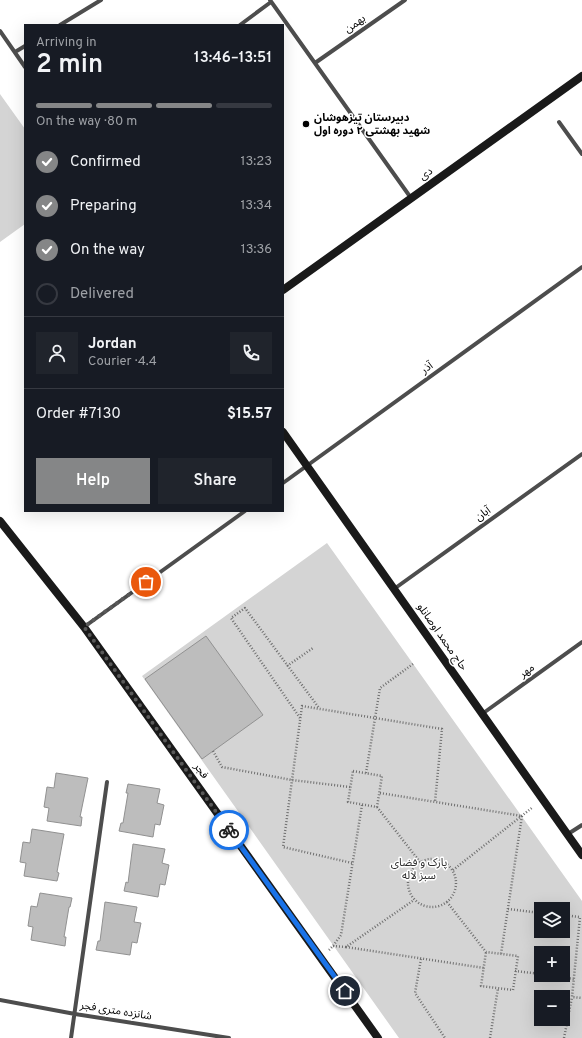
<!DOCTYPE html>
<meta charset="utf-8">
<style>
:root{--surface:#171b24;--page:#20242c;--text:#f1f3f6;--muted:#9ea1a6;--line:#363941;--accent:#858687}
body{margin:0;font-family:Overpass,"Noto Sans Arabic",sans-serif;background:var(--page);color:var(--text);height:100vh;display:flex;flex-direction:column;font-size:15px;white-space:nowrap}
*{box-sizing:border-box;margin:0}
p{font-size:13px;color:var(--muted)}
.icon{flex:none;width:22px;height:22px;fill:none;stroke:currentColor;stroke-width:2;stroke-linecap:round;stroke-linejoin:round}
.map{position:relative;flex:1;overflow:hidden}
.details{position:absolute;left:24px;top:24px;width:260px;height:488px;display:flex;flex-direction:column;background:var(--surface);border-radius:0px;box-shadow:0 4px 16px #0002}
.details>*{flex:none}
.buttons{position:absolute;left:534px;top:902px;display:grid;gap:8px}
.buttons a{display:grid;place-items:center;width:36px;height:36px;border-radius:0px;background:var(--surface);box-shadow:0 4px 16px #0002;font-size:20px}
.pin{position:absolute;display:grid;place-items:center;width:34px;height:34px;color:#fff;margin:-17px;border:2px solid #fff;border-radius:50%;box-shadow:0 1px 4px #0007}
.courier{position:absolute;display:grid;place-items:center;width:40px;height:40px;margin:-20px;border:3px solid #1a73e8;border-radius:50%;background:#fff;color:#222;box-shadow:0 1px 5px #0007}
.headline em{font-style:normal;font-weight:600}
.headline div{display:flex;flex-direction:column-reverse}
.headline{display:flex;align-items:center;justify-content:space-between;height:68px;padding:0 12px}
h1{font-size:26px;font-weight:600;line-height:30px}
.bar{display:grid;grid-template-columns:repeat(4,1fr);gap:6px 4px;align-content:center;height:48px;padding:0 12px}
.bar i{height:5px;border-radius:3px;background:var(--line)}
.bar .current{background:var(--accent)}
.bar p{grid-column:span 4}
.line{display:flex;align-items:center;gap:10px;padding:0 12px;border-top:1px solid var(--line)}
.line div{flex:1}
.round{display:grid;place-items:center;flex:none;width:42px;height:42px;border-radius:0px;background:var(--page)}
ol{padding:0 12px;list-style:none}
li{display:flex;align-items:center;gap:12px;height:44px}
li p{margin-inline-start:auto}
li .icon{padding:4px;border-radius:50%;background:var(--accent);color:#fff;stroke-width:4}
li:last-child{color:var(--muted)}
li i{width:22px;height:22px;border:2px solid var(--line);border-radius:50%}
.action{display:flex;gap:8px;margin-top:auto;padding:8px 12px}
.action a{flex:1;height:46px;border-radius:0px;background:var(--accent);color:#fff;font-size:16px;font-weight:600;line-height:46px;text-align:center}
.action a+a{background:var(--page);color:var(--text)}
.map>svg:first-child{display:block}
.green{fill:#d4d4d4;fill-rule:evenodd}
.building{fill:#bdbdbd;stroke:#919191}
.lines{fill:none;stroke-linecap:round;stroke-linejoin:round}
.path{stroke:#6f6f6f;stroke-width:2.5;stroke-dasharray:1 2;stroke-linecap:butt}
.street{stroke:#4d4d4d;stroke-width:4}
.secondary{stroke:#1a1a1a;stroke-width:8}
.done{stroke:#595959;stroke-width:4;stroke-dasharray:0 7.2}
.route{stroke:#1a73e8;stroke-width:5}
.poi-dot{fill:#000;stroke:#fff;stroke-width:1.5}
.labels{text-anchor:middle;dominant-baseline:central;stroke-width:3;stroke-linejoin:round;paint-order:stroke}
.street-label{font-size:11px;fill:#000;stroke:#fff}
.poi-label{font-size:11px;font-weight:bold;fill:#000;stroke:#fff;text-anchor:start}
.park-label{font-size:11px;fill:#2b2b2b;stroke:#fff}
</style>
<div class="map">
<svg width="582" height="1038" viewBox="0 0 582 1038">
<rect width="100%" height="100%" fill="#fff"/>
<path class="green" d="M0,94L25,129V224L0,242Z
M327,543L582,901V1038H399L142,676ZM541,909H563V931H541ZM541,953H563V975H541ZM541,997H563V1019H541Z"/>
<path class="building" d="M206,636L263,715L202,759L145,679Z
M56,773L88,778L80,817H82L81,826L47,821L49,808L44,807L47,787L54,788Z
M128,784L160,789L157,803L164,805L160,825L155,824L153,837L119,831L121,823H123L128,793H126Z
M32,829L64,834L57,872L59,873L57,881L24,876L26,863L20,862L23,842L30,843Z
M133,844L165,849L162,863L169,865L165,885L160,884L158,897L124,891L126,882L128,883Z
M40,893L72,898L70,907H69L64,937H66L65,946L31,940L33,927L28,926L31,906L37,907Z
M105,902L137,907L134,922L141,923L137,943L132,942L130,955L96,950L98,941H100Z"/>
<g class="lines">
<path class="path" d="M287,666L313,648
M300,718L231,618L245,608L319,708
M213,751L222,767L292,780L350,787
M353,771L382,776L377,807L348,802Z
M366,773L380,688L413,664
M380,793L522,816L501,954
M377,807L420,862
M408 883a24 24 0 1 1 48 0a24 24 0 1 1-48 0Z
M352,863L283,847L302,706L442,729L435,802
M453,870L533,807
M447,902L486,952L518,956L513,990L481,986L486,952
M508,909L541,913
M563,915L580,917L572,997L582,998
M333,946L346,947L414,900
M346,947L484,968
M329,950L333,946L341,935L362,805
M421,959L415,993L445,1038
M515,971L541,974
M546,975L574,979
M490,1038L498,988
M564,1038L572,997"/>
<path class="street" d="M270,0L411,198
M60,25L101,0
M240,25L271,2
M0,31L25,67
M15,52L25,46
M315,63L405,0
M559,122L582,154
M283,483L582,267
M394,589L582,454
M84,627L245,511
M482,714L582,642
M568,834L582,825
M0,1000L75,1014L229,1038
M71,1038L107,782"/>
<path class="secondary" d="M283,290L582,76
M283,432L582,855
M0,521L84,627L378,1038"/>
</g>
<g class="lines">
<path class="done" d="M146,582L84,627L229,830"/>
<path class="route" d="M229,830L345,991"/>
</g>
<circle class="poi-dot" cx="306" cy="124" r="4"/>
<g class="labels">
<g class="street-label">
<text transform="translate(355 24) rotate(-35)">بهمن</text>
<text transform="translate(426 174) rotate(-35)">دی</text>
<text transform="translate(427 368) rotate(-36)">آذر</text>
<text transform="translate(483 514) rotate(-36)">آبان</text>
<text transform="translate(442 637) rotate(55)">حاج محمد اوصانلو</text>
<text transform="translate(527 671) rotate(-36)">مهر</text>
<text transform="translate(201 771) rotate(54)">فجر</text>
<text transform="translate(116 1011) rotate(9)">شانزده متری فجر</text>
</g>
<g class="poi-label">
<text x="314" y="118">دبیرستان تیزهوشان<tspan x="314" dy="13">شهید بهشتی ۲ دوره اول</tspan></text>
</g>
<g class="park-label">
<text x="419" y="863">پارک و فضای<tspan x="419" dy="13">سبز لاله</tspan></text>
</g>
</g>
</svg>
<div class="buttons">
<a><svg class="icon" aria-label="layers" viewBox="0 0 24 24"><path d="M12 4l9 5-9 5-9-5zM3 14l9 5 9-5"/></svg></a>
<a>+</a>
<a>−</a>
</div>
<div class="pin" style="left:146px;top:582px;background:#ea580c"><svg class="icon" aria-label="bag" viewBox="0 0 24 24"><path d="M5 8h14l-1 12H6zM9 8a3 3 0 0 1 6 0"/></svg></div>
<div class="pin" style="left:345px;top:991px;background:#1f2937"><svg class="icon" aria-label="home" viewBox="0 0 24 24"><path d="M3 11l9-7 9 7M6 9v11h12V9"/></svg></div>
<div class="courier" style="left:229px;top:830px"><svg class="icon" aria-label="bike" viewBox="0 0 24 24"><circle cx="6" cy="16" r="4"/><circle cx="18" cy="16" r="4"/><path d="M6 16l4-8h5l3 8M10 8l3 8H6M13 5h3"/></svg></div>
<section class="details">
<div class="headline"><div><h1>2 min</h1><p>Arriving in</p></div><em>13:46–13:51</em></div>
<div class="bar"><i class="current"></i><i class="current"></i><i class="current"></i><i></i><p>On the way · 80 m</p></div>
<ol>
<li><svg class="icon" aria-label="check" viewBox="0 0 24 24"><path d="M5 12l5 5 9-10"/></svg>Confirmed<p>13:23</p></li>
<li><svg class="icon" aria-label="check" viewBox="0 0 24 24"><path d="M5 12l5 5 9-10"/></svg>Preparing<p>13:34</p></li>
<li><svg class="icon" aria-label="check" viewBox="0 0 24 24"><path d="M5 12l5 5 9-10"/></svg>On the way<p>13:36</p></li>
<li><i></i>Delivered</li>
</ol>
<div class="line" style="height:72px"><a class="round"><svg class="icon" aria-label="person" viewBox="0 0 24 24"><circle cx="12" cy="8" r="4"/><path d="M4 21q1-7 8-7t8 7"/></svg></a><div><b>Jordan</b><p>Courier · 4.4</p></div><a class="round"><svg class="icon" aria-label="phone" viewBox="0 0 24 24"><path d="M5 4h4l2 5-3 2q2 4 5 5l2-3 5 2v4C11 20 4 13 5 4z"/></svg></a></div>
<div class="line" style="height:52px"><div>Order #7130</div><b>$15.57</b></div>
<div class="action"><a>Help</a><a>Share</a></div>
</section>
</div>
